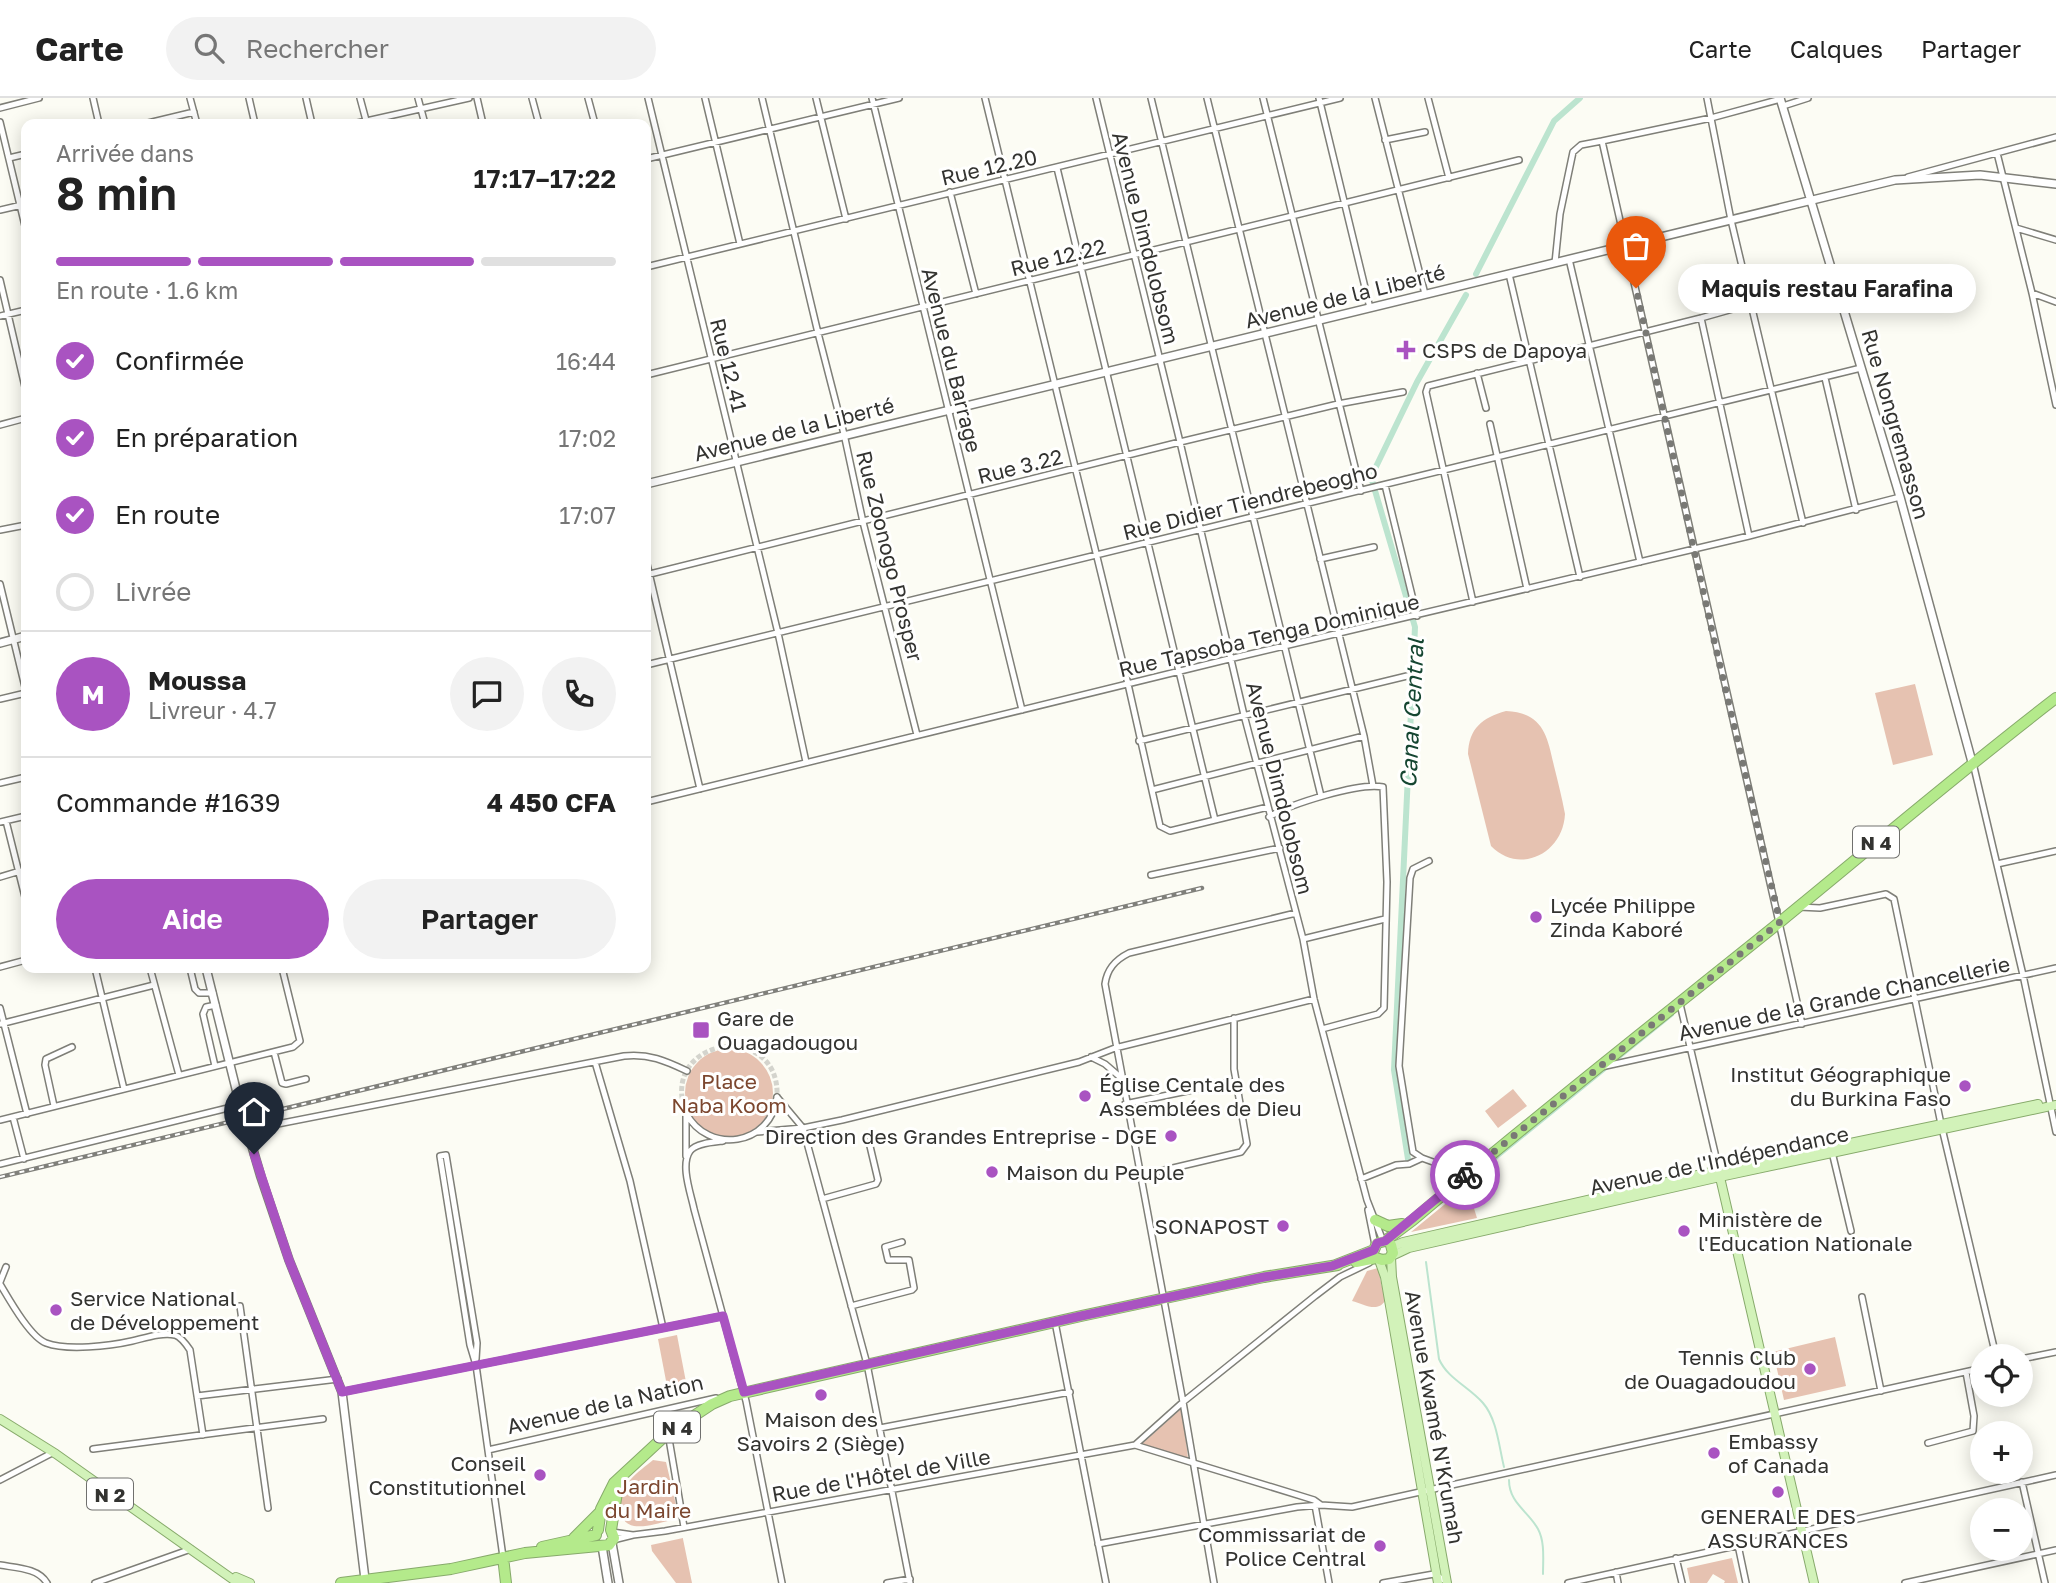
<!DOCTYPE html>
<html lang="fr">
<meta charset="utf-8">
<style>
:root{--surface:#fff;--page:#f2f2f2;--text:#222;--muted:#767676;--line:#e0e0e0;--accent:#a953c1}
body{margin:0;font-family:"Golos Text",sans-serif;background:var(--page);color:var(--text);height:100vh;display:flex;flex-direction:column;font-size:26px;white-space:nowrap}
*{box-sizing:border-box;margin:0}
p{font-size:23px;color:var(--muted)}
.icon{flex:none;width:38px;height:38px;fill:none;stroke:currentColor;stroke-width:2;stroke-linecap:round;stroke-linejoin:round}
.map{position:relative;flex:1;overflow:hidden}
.details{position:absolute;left:21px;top:21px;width:630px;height:854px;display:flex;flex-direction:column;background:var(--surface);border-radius:14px;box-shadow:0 4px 18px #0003}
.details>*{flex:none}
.tools{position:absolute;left:1970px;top:1246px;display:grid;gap:14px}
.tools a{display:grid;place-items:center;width:63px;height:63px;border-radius:50%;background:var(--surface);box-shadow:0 4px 18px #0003;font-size:35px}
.pin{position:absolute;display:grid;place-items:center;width:60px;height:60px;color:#fff;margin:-72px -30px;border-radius:50% 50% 50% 0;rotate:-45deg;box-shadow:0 0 7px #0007}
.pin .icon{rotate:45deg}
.courier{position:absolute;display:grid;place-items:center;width:70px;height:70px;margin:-35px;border:5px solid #a953c1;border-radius:50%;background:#fff;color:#222;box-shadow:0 2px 9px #0007}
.bubble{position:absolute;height:49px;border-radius:24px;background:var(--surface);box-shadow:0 4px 18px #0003;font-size:23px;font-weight:600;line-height:49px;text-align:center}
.overview em{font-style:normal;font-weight:600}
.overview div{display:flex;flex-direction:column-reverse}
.overview{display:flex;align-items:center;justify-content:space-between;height:119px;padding:0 35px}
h1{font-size:46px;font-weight:600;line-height:52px}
.bar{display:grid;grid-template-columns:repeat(4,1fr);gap:10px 7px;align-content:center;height:84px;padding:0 35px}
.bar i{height:9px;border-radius:5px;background:var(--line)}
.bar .current{background:var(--accent)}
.bar p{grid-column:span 4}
.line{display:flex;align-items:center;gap:18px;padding:0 35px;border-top:2px solid var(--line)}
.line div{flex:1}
.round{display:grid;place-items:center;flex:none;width:74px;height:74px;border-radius:37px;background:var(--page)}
ol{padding:0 35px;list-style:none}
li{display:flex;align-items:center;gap:21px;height:77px}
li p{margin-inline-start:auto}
li .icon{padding:7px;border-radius:50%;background:var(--accent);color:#fff;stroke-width:4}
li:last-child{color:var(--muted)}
li i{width:38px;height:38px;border:4px solid var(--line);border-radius:50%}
.primary-button{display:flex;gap:14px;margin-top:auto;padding:14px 35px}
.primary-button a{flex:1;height:80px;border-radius:42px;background:var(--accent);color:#fff;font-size:28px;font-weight:600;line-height:80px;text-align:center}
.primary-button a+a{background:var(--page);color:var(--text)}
header{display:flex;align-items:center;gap:42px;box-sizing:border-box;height:98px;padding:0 35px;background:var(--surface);border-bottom:2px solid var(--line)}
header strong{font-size:33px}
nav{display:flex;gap:38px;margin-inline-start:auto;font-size:24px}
.search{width:490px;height:63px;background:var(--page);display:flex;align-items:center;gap:18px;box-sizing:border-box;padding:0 24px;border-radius:38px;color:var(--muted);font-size:26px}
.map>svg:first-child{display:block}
.green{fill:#e6c2b1}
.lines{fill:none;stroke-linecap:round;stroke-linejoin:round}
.stream{stroke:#bce4cf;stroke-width:2}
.canal{stroke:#bce4cf;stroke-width:6}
.street-tunnel{stroke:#d4d4cd;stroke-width:5;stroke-dasharray:5 2.5;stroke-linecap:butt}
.street-casing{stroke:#7f7f78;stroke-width:8}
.secondary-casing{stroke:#7f7f78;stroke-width:10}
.primary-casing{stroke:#87aa6b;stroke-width:10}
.highway-casing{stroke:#87aa6b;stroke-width:12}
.street{stroke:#fff;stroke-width:5}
.secondary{stroke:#fff;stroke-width:7}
.primary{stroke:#d2f2b9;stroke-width:8}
.highway{stroke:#b4ea8b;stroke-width:10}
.rail-casing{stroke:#80807b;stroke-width:4.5}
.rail{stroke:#fffffe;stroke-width:2;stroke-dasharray:5;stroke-linecap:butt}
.done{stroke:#797975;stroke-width:7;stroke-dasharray:0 12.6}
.route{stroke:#a953c1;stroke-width:9}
.poi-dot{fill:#a953c1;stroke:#fffffe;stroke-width:2.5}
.labels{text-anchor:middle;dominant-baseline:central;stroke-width:6;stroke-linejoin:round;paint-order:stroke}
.shield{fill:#fffffe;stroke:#70706e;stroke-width:2}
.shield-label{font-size:19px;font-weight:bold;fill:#333330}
.street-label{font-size:21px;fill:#333330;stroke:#fffffe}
.poi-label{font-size:21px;fill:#333330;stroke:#fffffe;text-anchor:start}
.park-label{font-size:21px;fill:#7c472f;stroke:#fffffe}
.water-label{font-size:23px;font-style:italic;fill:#154631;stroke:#fffffe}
</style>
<header>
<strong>Carte</strong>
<div class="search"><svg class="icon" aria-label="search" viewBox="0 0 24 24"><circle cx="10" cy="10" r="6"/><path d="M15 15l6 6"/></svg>Rechercher</div>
<nav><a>Carte</a><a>Calques</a><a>Partager</a></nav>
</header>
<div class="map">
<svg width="2056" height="1485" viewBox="0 0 2056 1485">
<rect width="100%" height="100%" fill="#fcfcf4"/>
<path class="green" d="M1915,586L1933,657L1893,667L1875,595Z
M1506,613C1543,615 1547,637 1554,668C1558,684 1562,700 1565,716C1563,756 1519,777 1491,748L1468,656C1469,630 1482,620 1506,613Z
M685 995a44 44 0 1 1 88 0a44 44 0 1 1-88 0Z
M1513,991L1527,1008L1498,1030L1485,1013Z
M1467,1088L1477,1120L1411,1134Z
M1378,1170L1385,1203C1377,1215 1364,1206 1352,1203L1367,1173Z
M677,1237L686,1284L667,1288L658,1241Z
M1835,1239L1846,1288L1784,1302L1773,1254Z
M1182,1310L1188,1360L1142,1346Z
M653,1362L666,1364L679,1420C666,1423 647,1430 634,1428C613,1424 620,1392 631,1381C637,1374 646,1368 653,1362Z
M683,1440V1441L692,1485H676L652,1453L651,1447Z
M1732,1460L1738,1485H1724L1725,1483L1713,1476L1707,1485H1690L1687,1470Z"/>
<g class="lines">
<path class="stream" d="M1616,963L1673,917
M1480,1074L1609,969
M1426,1164L1439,1261C1447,1280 1469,1289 1483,1305C1497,1321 1499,1349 1504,1369
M1509,1382C1509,1405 1528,1413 1538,1431C1545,1444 1543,1461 1543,1476"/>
<path class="canal" d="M1476,176L1554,23L1580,0
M1408,1061L1394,972L1415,529L1371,379L1417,284L1466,197"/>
<path class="street-tunnel" d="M686,1015C657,939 781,921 777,999"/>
<defs>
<path id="street" d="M93,0L99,26
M190,0L197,26
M249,0L255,26
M306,0L312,26
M360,0L367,26
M418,0L425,26
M477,0L483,26
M532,0L539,26
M588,0L595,26
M648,0L778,535L806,664
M705,0L740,146
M762,0L818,235L844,336L863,424L917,637
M816,0L846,121
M872,0L1022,612
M985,0L1128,586L1160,728L1170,733L1268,709
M1096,0L1180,344L1244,617L1303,841L1314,901L1367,1102L1383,1143
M1151,0L1321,698
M1207,0L1364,638L1373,688
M1263,0L1361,393
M1319,0L1370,210
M1375,0L1425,196
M1428,0L1449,80
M1707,0L1731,122L1803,425
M1781,1L1711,20L1602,43L1802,926
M1783,8L1808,0
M0,10L39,0
M0,24L26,132
M144,26L194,14
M353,26L469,0
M1385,42L1425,34
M1997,55L2032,195L2056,307
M9,60L26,56
M646,61L899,0
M1057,70L1215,722
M1908,79L2056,39
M950,94L976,196
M0,112L26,106
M2016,130L2056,142
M1569,161L1640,464
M1555,165L1560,116L1573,54L1581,47L1602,43
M646,169L1340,0
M1509,176L1580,479
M0,182L26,293
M2032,195L2056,204
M0,218L26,212
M1701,220L1749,438
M1477,275L1486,310
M646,277L1519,62
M1825,280L1856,412
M1490,326L1527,491
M0,327L26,320
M1385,387L1417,518
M0,432L26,427
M1320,461L1374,449
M646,462L700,691
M646,477L1180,344L1338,306L1403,294
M0,486L26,593
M1473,504L1426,294L1428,288L1701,220L1835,182
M646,567L1861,270
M0,601L26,595
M1139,643L1407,578
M1973,665L2023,877L2056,1034
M0,685L26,679
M1152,692L1364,638
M646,704L1225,562L1749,438L1900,399
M1269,719C1290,706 1360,684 1383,689L1387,784L1384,910L1378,916L1322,931
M6,723L26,803
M0,724L26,718
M1997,766L2056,753
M1151,777L1280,750
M0,779L20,773
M1799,809L1820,810L1886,796L1894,801L1941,1026L1996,1258
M1303,841L1385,821
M0,869L26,862
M95,870L124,991
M150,870L179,977
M190,870L195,891L199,895H213
M1680,906L1719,1072
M0,910L27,1016
M0,926L154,887
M274,954L282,985L286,986L306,981
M1091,959L1105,966L1120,979
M595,964L630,1083L663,1230
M215,968L203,916L206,909L216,907
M1601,969L2056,870
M777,999L803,1030L867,1266L910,1485
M1125,1006L1235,983
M54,1008L45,967L46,961L72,949
M686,1015C708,1057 771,1048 777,999
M686,1018V1058
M13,1019L24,1061
M0,1022L293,949L300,943L282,870
M247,1032L624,958C648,955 666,963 687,973
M757,1034L803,1030L842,1022L1079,964L1115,950L1314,901
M723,1043C714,1044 696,1045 690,1053C680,1067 691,1096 694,1111L746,1303L782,1485
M1832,1054L1851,1133
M440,1058L470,1247L476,1267L503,1459
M440,1058L446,1057L477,1245L476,1261
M1422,1060L1413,1054L1399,968L1410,780L1413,771L1429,763
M0,1066L240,1007
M1139,1078L1241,1054L1247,1046L1234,971V920
M1361,1081L1396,1067L1409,1066L1422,1060L1466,1076
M822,1101L876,1086L878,1082L869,1044
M1368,1112L1375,1147
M0,1184L6,1169
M0,1186C9,1201 30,1239 46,1245C67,1253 110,1248 132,1243C145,1240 162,1234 175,1237C181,1239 186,1246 190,1252L203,1337
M1862,1199L1881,1293
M240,1208L268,1410
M851,1208L912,1192L914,1190L909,1162H888L885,1149L902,1144
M1055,1224L1106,1485
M2021,1261L2056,1254
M342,1294L723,1218
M197,1298L338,1281
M880,1330L1070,1294
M668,1335L684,1429
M1928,1345L1973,1333L1974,1318L1966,1274
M1135,1347L1183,1304L1315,1198L1340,1179L1369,1165
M93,1351L323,1321
M488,1352L716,1300
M0,1382L52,1355
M2022,1384L2045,1485
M1315,1407L1329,1485
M612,1434L633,1437L665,1433L1135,1347L1314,1402L1321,1407
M613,1442L633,1437
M1098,1446L1297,1409L1321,1407L1352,1409L1983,1270
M1738,1447L1746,1485
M1676,1460L1682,1485
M0,1467C17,1470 38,1470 47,1485
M1616,1474L1618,1485
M95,1485L191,1451
M887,1485L910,1481
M1214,1485L1183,1304L1105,886C1107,871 1115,862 1129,855L1296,815
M1383,1485L1434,1476L1447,1484
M1568,1485L2056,1377
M1905,1485L2056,1452"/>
<path id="secondary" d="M1780,0L1900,399L1972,664
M646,386L1895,82L1980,77L2056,86
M0,545L26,538
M206,870L240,1007L261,1079L289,1162L342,1294L365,1481
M612,1445L619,1485
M602,1448L608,1485"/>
<path id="primary" d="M1719,1075L1814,1485
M1392,1149L1403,1144L1719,1072L2038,1006
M1392,1158L1409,1150L1720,1079L2056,1007
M1391,1159L1392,1179L1447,1485
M1379,1162L1385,1179L1438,1485
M0,1321L56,1356L238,1485
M236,1479L250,1485"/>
<path id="highway" d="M1375,1122L1388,1128L1402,1126
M1356,1164L1376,1160L1382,1162L1389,1161L1393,1155L1391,1147
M1333,1168L1374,1152L1377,1145L1385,1143L1413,1122C1533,1020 1657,923 1780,824C1872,749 1962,672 2056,600
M598,1432L601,1411L614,1385L668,1335L712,1306L730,1298L1081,1218L1264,1179L1338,1167
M574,1440L600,1414
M542,1449L596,1437
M503,1459L506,1485
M341,1485L451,1471L525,1455L609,1447L614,1440L611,1432L619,1382"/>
</defs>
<use href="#street" class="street-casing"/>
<use href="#secondary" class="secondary-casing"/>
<use href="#primary" class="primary-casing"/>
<use href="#highway" class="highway-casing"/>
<use href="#street" class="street"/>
<use href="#secondary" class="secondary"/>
<use href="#primary" class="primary"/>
<use href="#highway" class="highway"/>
<defs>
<path id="rail" d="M0,1079L1202,790"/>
</defs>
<use href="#rail" class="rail-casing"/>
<use href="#rail" class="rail"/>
</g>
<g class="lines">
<path class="done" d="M1465,1077L1780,824L1714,542L1636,190"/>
<path class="route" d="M254,1056L289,1162L342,1294L723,1218L744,1294L1081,1218L1264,1179L1332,1168L1374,1152L1377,1145L1385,1143L1465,1077"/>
</g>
<g class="poi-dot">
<path d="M1402.5 241.5h7v7h7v7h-7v7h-7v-7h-7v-7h7z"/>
<circle cx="1536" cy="819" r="7"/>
<rect x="692" y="923" width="18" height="18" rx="3.5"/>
<circle cx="1965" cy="988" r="7"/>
<circle cx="1085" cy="998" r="7"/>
<circle cx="1171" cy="1038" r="7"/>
<circle cx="992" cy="1074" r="7"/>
<circle cx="1283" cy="1128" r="7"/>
<circle cx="1684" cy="1133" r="7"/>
<circle cx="56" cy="1212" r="7"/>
<circle cx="1810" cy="1271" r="7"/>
<circle cx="821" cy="1297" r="7"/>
<circle cx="1714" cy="1355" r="7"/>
<circle cx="540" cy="1377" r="7"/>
<circle cx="1778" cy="1394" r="7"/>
<circle cx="1380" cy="1448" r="7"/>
</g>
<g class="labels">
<g class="shield">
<rect x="1853" y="728.5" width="46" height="31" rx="5"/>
<rect x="654" y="1313.5" width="46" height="31" rx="5"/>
<rect x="87" y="1380.5" width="46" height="31" rx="5"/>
</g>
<g class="shield-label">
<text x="1876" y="744">N 4</text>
<text x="677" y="1329">N 4</text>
<text x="110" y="1396">N 2</text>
</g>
<g class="street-label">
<text transform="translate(989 69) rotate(-13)">Rue 12.20</text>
<text transform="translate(1146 140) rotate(76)">Avenue Dimdolobsom</text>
<text transform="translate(1058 159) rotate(-14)">Rue 12.22</text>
<text transform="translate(1345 198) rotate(-14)">Avenue de la Liberté</text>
<text transform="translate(952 262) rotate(76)">Avenue du Barrage</text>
<text transform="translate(729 267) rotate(76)">Rue 12.41</text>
<text transform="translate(1896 326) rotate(74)">Rue Nongremasson</text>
<text transform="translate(794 331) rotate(-14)">Avenue de la Liberté</text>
<text transform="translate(1020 368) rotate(-14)">Rue 3.22</text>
<text transform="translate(1250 403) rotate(-14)">Rue Didier Tiendrebeogho</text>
<text transform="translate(890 458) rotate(76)">Rue Zoonogo Prosper</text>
<text transform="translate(1269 537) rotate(-13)">Rue Tapsoba Tenga Dominique</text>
<text transform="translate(1280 690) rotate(76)">Avenue Dimdolobsom</text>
<text transform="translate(1844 900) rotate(-12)">Avenue de la Grande Chancellerie</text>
<text transform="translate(1719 1062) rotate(-12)">Avenue de l'Indépendance</text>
<text transform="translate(605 1306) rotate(-13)">Avenue de la Nation</text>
<text transform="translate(1435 1319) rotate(80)">Avenue Kwamé N'Krumah</text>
<text transform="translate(881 1377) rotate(-10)">Rue de l'Hôtel de Ville</text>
</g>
<g class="poi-label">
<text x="1422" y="252">CSPS de Dapoya</text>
<text x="1550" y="807">Lycée Philippe<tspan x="1550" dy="24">Zinda Kaboré</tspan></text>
<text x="717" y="920">Gare de<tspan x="717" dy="24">Ouagadougou</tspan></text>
<text x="1951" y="976" text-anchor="end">Institut Géographique<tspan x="1951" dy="24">du Burkina Faso</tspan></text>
<text x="1099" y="986">Église Centale des<tspan x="1099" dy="24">Assemblées de Dieu</tspan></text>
<text x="1157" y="1038" text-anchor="end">Direction des Grandes Entreprise - DGE</text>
<text x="1006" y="1074">Maison du Peuple</text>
<text x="1698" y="1121">Ministère de<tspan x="1698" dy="24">l'Education Nationale</tspan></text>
<text x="1269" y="1128" text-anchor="end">SONAPOST</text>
<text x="70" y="1200">Service National<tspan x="70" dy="24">de Développement</tspan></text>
<text x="1796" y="1259" text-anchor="end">Tennis Club<tspan x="1796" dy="24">de Ouagadoudou</tspan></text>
<text x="821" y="1321" text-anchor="middle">Maison des<tspan x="821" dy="24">Savoirs 2 (Siège)</tspan></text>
<text x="1728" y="1343">Embassy<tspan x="1728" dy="24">of Canada</tspan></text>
<text x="526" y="1365" text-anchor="end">Conseil<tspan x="526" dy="24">Constitutionnel</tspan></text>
<text x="1778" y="1418" text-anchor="middle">GENERALE DES<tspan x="1778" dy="24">ASSURANCES</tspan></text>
<text x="1366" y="1436" text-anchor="end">Commissariat de<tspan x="1366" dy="24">Police Central</tspan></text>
</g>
<g class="park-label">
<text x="729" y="983">Place<tspan x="729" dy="24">Naba Koom</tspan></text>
<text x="648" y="1388">Jardin<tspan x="648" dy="24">du Maire</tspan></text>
</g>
<g class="water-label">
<text transform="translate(1411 615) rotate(-87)">Canal Central</text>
</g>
</g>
</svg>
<div class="tools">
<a><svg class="icon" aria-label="locate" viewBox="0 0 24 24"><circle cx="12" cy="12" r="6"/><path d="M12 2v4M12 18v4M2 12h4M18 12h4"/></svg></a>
<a>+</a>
<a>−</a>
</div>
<div class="pin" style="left:1636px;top:190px;background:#ea580c"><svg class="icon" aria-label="bag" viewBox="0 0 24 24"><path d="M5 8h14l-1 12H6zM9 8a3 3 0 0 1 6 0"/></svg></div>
<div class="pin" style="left:254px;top:1056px;background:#1f2937"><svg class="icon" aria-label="home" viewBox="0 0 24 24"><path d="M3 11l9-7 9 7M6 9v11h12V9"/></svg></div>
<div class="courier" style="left:1465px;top:1077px"><svg class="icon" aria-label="bike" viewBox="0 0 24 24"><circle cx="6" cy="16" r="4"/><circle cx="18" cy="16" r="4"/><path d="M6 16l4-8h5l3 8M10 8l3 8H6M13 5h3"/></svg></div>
<div class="bubble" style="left:1678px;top:166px;width:298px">Maquis restau Farafina</div>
<section class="details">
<div class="overview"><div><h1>8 min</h1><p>Arrivée dans</p></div><em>17:17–17:22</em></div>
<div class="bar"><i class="current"></i><i class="current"></i><i class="current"></i><i></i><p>En route · 1.6 km</p></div>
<ol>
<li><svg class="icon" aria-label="check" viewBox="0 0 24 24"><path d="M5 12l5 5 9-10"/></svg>Confirmée<p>16:44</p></li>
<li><svg class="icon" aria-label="check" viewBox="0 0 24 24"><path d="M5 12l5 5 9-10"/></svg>En préparation<p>17:02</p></li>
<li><svg class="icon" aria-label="check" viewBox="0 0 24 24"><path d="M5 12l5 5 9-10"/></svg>En route<p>17:07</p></li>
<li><i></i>Livrée</li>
</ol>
<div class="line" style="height:126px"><b class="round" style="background:var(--accent);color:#fff">M</b><div><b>Moussa</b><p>Livreur · 4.7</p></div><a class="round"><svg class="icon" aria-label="chat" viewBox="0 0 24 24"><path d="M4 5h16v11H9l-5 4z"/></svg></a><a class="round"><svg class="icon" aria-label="phone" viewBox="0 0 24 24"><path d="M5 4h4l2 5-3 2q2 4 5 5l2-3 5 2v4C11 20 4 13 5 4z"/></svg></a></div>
<div class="line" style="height:91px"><div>Commande #1639</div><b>4 450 CFA</b></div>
<div class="primary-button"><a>Aide</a><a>Partager</a></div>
</section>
</div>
